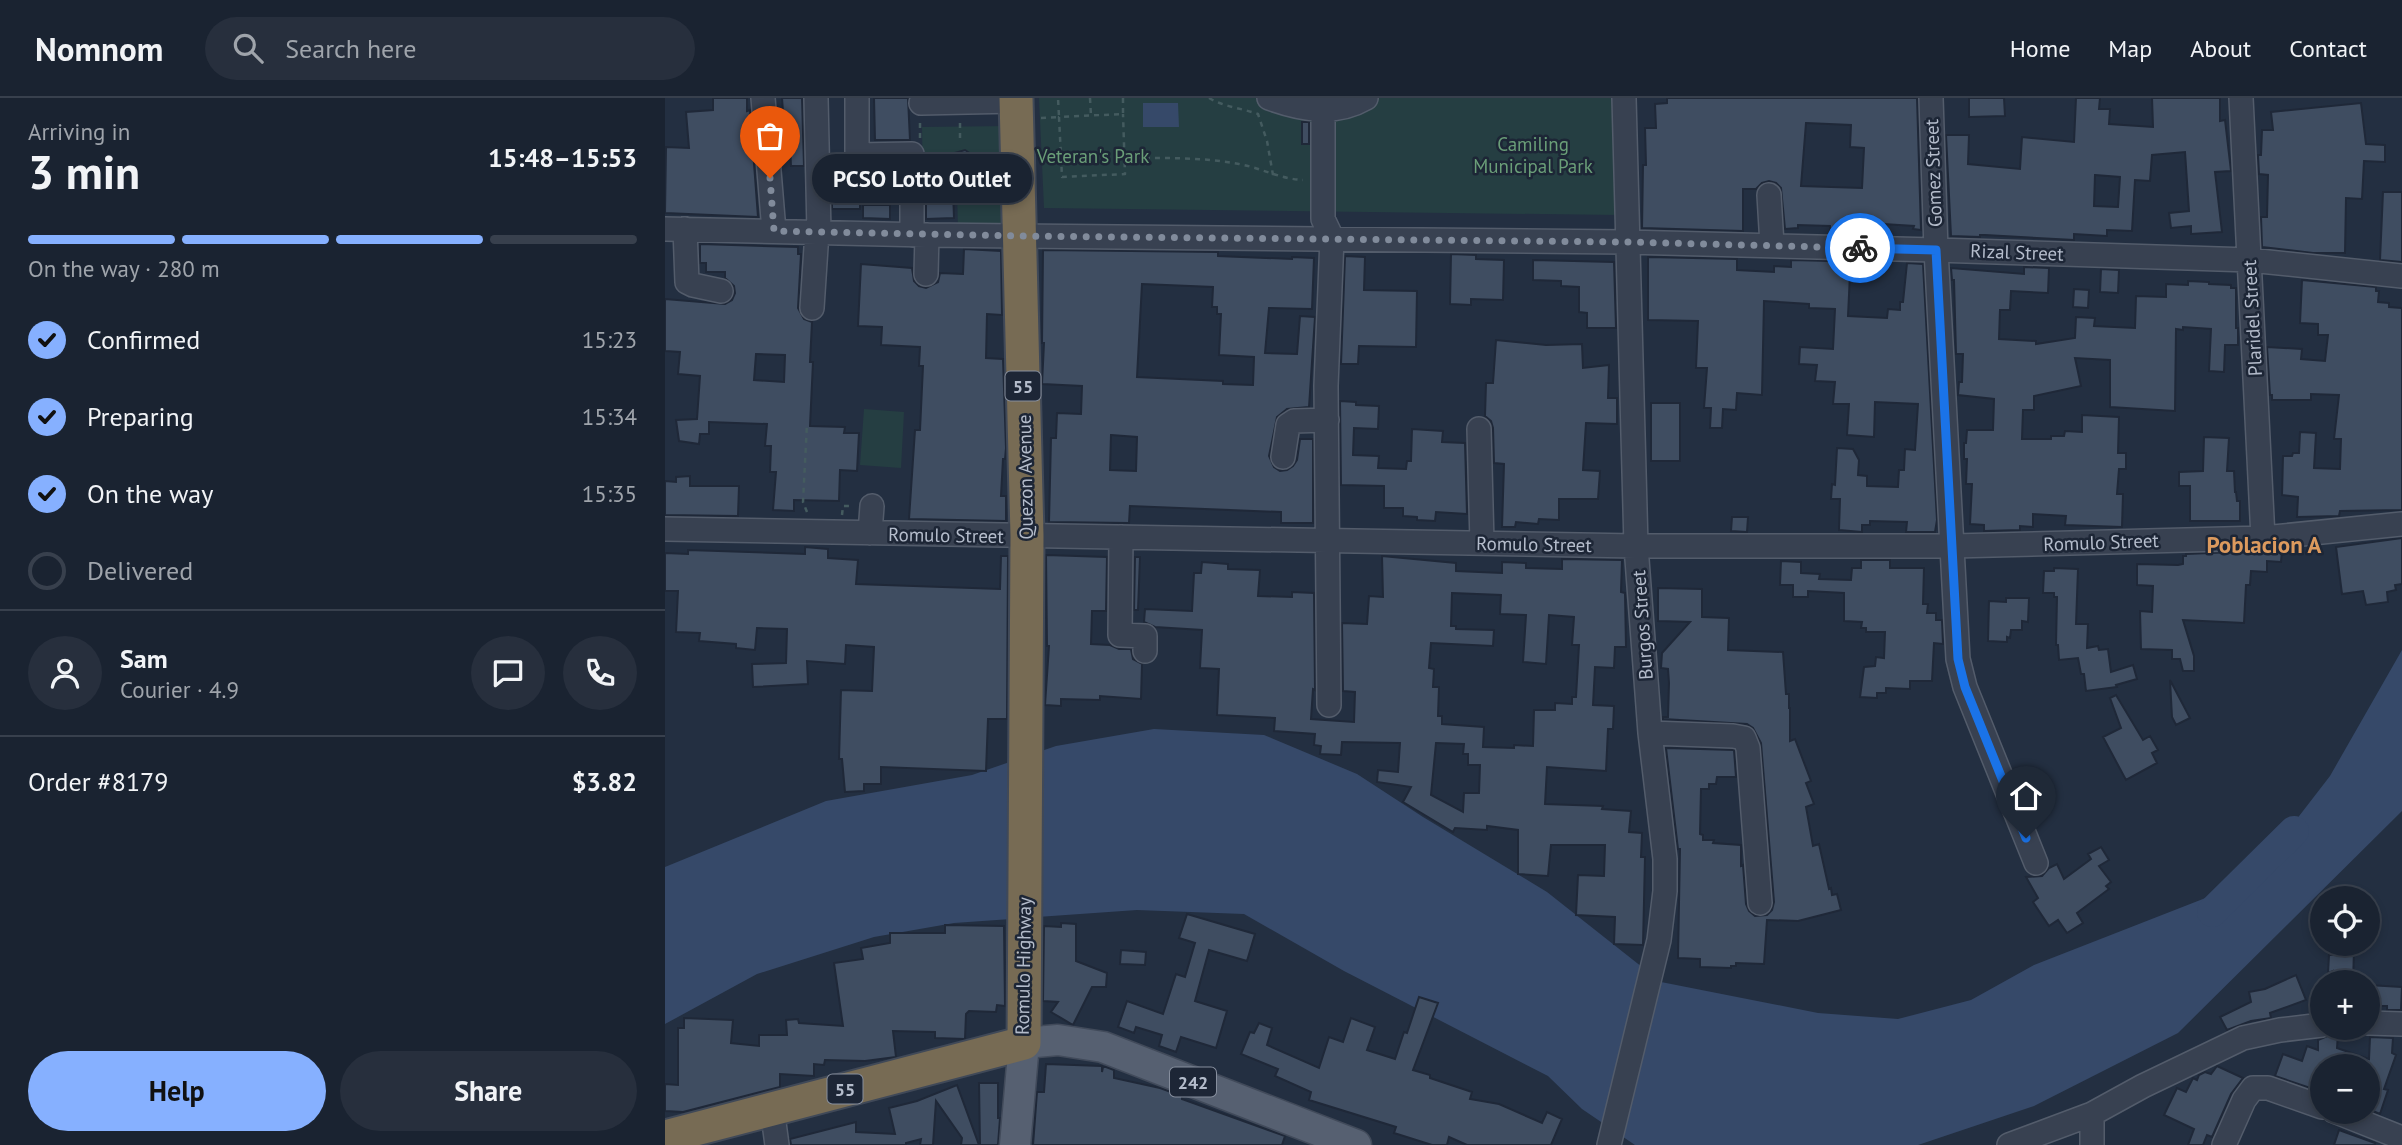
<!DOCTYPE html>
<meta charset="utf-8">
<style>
:root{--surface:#1a2331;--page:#272f3d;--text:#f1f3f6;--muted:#9fa4ab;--line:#38404d;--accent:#86b0ff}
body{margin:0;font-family:"PT Sans",sans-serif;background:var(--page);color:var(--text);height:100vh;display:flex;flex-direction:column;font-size:26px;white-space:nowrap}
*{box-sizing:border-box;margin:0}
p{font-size:23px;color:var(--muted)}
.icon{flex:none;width:38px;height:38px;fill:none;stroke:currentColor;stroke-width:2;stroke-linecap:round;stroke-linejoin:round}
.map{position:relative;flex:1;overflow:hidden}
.side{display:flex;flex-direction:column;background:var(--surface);width:665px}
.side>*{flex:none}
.fabs{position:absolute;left:1645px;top:788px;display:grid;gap:14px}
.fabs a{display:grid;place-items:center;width:70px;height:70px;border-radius:50%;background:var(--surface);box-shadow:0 4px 10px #0003,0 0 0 2px var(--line);font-size:35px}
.pin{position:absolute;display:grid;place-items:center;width:60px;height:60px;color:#fff;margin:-72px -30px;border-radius:50% 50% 50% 0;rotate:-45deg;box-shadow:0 0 7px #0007}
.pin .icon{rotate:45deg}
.courier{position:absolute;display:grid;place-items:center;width:70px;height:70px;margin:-35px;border:5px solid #1a73e8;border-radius:50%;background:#fff;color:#222;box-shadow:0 2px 9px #0007}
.bubble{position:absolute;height:49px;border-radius:24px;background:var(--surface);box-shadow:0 4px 10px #0003,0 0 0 2px var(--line);font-size:23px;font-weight:800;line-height:49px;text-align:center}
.overview em{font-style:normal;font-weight:800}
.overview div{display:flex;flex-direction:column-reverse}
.overview{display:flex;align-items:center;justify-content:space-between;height:119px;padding:0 28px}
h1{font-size:46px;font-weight:800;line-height:52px}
.bar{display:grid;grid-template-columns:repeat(4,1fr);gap:10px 7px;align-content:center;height:84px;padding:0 28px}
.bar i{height:9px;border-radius:5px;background:var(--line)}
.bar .selected{background:var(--accent)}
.bar p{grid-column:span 4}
.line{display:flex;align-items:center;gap:18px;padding:0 28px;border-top:2px solid var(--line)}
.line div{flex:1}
.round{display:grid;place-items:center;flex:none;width:74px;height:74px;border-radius:37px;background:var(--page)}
ol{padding:0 28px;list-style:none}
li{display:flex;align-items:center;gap:21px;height:77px}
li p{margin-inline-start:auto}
li .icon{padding:7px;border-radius:50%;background:var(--accent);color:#111;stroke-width:4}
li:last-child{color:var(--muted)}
li i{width:38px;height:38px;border:4px solid var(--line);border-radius:50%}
.cta{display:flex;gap:14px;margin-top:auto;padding:14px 28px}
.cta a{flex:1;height:80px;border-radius:42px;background:var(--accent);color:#111;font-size:28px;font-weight:800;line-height:80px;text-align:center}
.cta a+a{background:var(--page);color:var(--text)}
header{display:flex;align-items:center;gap:42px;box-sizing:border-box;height:98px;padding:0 35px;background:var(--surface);border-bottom:2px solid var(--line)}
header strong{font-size:33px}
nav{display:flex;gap:38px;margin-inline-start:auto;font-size:24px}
.search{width:490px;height:63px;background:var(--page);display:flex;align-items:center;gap:18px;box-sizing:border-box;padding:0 24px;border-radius:38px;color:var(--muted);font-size:26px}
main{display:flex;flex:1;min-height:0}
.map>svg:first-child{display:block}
.green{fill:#253e42}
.water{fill:#364969}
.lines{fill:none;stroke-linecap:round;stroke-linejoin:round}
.river{stroke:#364969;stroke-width:30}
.building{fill:#3f4d61;stroke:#1f2838;stroke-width:2;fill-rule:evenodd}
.minor-casing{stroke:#535c6b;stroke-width:26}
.major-casing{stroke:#414a5a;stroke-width:33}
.highway-casing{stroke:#404958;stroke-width:37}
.path{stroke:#445b5f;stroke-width:2.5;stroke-dasharray:5 5;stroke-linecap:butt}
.minor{stroke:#384151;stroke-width:23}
.major{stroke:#566071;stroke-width:30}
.highway{stroke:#776b54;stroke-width:33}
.done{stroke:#818b9b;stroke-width:7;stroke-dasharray:0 12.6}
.route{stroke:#1a73e8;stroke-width:9}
.labels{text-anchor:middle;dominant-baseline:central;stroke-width:5;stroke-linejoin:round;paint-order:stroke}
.shield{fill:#1d2636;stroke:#878f9e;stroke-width:2}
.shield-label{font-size:18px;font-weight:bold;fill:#b4bccb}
.park-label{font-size:19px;fill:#6a9e78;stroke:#1d2636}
.street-label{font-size:19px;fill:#b4bccb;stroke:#1d2636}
.quarter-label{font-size:23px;font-weight:bold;fill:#dc9a5e;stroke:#1d2636}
</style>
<header>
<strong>Nomnom</strong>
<div class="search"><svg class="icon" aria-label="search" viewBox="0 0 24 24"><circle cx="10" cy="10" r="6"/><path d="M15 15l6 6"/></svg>Search here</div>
<nav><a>Home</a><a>Map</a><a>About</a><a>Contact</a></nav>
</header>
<main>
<section class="side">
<div class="overview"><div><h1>3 min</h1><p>Arriving in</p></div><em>15:48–15:53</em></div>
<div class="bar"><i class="selected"></i><i class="selected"></i><i class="selected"></i><i></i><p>On the way · 280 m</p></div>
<ol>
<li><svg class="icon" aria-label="check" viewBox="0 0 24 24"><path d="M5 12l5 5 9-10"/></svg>Confirmed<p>15:23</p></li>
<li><svg class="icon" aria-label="check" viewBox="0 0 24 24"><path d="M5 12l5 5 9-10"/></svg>Preparing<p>15:34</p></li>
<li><svg class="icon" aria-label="check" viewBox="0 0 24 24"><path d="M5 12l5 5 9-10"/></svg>On the way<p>15:35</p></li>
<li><i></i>Delivered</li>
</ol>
<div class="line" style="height:126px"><a class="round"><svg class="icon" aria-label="person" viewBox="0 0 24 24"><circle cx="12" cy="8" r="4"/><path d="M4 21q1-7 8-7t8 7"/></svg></a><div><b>Sam</b><p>Courier · 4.9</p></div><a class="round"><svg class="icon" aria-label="chat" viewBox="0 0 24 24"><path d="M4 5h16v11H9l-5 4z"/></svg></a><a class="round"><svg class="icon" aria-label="phone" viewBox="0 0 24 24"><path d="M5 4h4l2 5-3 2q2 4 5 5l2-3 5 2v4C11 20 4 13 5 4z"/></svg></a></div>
<div class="line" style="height:91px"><div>Order #8179</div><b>$3.82</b></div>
<div class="cta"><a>Help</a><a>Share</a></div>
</section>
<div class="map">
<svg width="1737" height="1047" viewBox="0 0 1737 1047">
<rect width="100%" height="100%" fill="#232f41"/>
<path class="green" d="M374,0H950L953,117L379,110Z
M346,28L347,131L293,132L292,91H258L257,29Z
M199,311L239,314L236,370L195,367Z"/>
<path class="water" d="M478,5H513L514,29H478Z
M1737,552V713L1513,935L1369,1008L1253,1047H970L917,1011L883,978L679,873L579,816L472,812L289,825L209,839L92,876L0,926V769L161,703L307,677L391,648L489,631L599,637L692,676L758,719L882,794L996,884L1153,915L1233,921L1306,902L1369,867L1584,783L1665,678Z"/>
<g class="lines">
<path class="river" d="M1547,814L1629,733"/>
</g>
<path class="building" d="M48,0H82V13L85,12L93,119L0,115L1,49L24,50L21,14L48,12Z
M117,0H137L139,68H126L125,47L116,48L114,28H119Z
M209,0H243L245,42H210Z
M1002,0H1252L1256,132L1248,131L1249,128L1218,126L1197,127L1196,133L1165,132V128L1133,127V130L1120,131L1116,90L1111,85L1104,83L1097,85L1091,91H1078V133L977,130L978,67H981L980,30H991L990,6L1002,5ZM1141,25L1186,27L1185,49L1199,50L1197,90L1136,88Z
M1304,0H1339L1340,18L1304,19Z
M1411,0H1435L1434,11H1445L1444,26L1488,29L1487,0H1555V23L1560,22L1566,73L1550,74L1557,134L1526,136V128L1506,130L1504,115L1524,113L1520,54L1487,57L1485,83L1470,82L1467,133L1442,132V138L1409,136V142L1320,137H1315V139L1286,138L1281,37H1304L1303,66L1355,71L1357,39L1409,44ZM1430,77L1455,79L1453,109L1429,108Z
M1696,5L1701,46L1720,47V64L1699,63L1697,101L1681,100L1680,155H1648L1597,149L1596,119H1602L1603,77L1594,76L1593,57H1596L1597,32H1608L1606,14Z
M637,24H644V46H637Z
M300,52L312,60L314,71L308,81L289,86L283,72V62L290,55Z
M167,77L195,78V111H167Z
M261,92H288L289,120L261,121Z
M1718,94H1737V164L1715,162Z
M198,107H225V121L198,120Z
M35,146L133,149V156H136L133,210L139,221L147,224L145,264H148L145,328L180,329L179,335H194L192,373L175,372L174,403L129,402V413L108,412L111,374H105L106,348H100L102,326L44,324V336H35L34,346L14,343L11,322L32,321L35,278L13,276L15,254L0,253V201L60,206L67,202L70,195L69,188L60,180V174H41V165H35ZM91,256L120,257L119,284L89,282Z
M299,151L336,153L337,217L322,216L321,260L338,261L341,350L340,361H338L336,398H341V423L244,421L250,332H255L258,268H254L255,249L216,247L217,229L193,228L196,166L247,170L249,183L254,188L261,190L273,184L275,175L298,176Z
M378,152L553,154V158L627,161V159L649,160L647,211L604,210L600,255L632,256L635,218L650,219L644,309L622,311L612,319L604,358L609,369L615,373L622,372L628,368L632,362L635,341H648V425H616V414L465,408L464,425L384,424L386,340H391L392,315L416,316L417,288L377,286L379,245H377ZM477,186L548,189L547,209H552V216H556L554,257L589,259L588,287L558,286V283L472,279ZM446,337L472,339L471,373L445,372Z
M786,156L811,157V161L839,162L838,202L806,201V207L785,206Z
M680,158L700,159L699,192L752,193L751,249L694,248L693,266H676Z
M983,159L1072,161V172L1109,174V168L1126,169V162L1204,164L1203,177L1185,176L1183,218L1222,220L1223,211L1235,212V204H1238L1242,165L1258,166L1272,422L1270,434H1241L1242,424L1205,423V427H1197V434L1174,432L1175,401H1166L1167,386L1170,387L1172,350L1188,351L1194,362L1193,377L1202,378V388L1233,389L1234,372H1239L1240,351L1250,352L1253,306L1210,304L1209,339L1182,337L1184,306H1168L1170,284L1150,283L1152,267L1134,266L1135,249L1168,251L1170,211L1144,210V206L1099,203L1097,297L1072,295L1071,312L1058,311L1057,330H1045L1046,310H1039L1042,270H1031L1033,223L983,222Z
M868,162L949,164L951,230H922V215L914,214V189L896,188V183L868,182Z
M1359,169L1384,170L1383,195L1346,193L1345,212H1335L1334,241L1371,243V246L1410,240L1411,219L1430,220L1429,228L1470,230L1471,198L1501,199V186L1523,187V183L1544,184V186L1566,187V190H1571V230H1573V247H1560L1559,274L1544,273L1546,231L1518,229V232L1511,231L1510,313L1445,309V262L1410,260L1416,288L1369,298V312H1358L1357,341H1386V338H1399L1400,333L1417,334V317L1454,319L1453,355H1461V371H1454L1452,396H1458L1457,429L1400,427L1401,418L1368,416V429L1355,428V432L1319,433V427L1305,426L1307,386H1301L1302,361H1299V345H1301L1302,332H1328L1329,301L1293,297L1294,284H1297L1298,256H1291L1289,182H1287L1286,170L1359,176Z
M1436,171L1454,172L1453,195L1435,194Z
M1637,182L1711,189V193H1714L1713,204L1724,205V209L1737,210V412L1675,413L1674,418L1632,419L1633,399L1617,397L1618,358H1627L1628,355H1634L1635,334L1651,335L1649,370L1675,371L1676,341H1669L1674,297L1646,296V302H1607V297H1605L1602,249L1637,251L1636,261L1660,263L1663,237H1653V226L1635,225Z
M1409,191L1424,192L1423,210L1408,209Z
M831,242L881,247L917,246L918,270L944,267L943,300H952V326L921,325L918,372L935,373L933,401H894V422L874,421L873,426L851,424L850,429H837L839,366L829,365L828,330L826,323L820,318L821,285H828Z
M675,303L691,304V307L714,308L713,331L689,330L688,357L714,358L713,370L741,371L742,363H746L747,331L778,333L777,344L800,345L802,416L771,414L770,423L752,422V419L738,418V410H719V388L676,387Z
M986,305H1015V363H986Z
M1539,339L1564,340L1562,373H1569L1570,394H1571L1572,403H1575V423H1525V388H1514V374L1538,373Z
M25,378V388H74L73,418L0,417V383L11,384V379Z
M1067,419H1083L1082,434L1066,433Z
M1737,440V486L1730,487L1731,492L1722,494L1723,504L1701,507L1698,493L1677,496L1671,449Z
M140,449L163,451V460L193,462L191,486L335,491L336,458H343L342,621H323L321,673L216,669V686H199V693L180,694L177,661H174L176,592L207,593L209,549L181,547L180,566L142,563L143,586L88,589L87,566L121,565L122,531L92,530L90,552L71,550V546L34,543L35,535L11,534L13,493H0V455L23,456V452L140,456Z
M1617,452L1616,464L1602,463V474L1586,473L1585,487H1581L1579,525L1518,522L1529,558V573H1518L1515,561H1507V552L1476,551L1475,513L1487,514L1488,488L1472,487V466L1513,467L1518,466V458H1521V456Z
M381,457L442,459L441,513H427L426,546L445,547L454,551H466L468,561L477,566L476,601L435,598V602L396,601V608L380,607L384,548H382Z
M717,458L791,465V473L837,475V464L861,465V470L897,471V461L957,462L956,494L960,495L961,549H950L949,570L930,569L928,607L949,608L948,631H943L941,673L882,669L880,706L938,708L937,711L966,713L964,734L977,735L976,759H980L978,847L949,846L950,819L911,817L913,777L939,778L940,747H886L883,778L853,776V732L822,728V732L790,730L788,734L738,704L746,689L712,684L713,672L733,674L735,645L677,644L676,657L655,656L656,648L649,647L650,636L609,633L610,620L552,617L554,571L535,570L537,532L490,529L479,524L480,511L527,513L529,475H536L537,464L563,466V471L595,472L593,498L627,499V494L649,495L650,592L648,591L646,621L689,624L690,594L678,593L677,525L702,526L704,498L718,499ZM787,495L836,497L835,516L861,517L858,564L881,566L884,517L909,519L907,547H914L911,599H907V606L890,605V612H869L868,648L849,647V650L818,649L819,629L777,626V618H773L774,589H768L769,571L764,570L766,545L828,548L829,532L791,531V528H786ZM771,645L799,646L798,656H803V667H815L814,695H799L798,714L766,697Z
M470,459H475L473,512H469Z
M1196,462H1225V470H1259L1258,506H1263L1262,515H1271V522H1277L1278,546L1269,545L1267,583H1245V591L1221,590V595H1212V600L1195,599L1199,569L1210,568L1211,559L1219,560L1220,534H1201V530H1196L1197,524L1179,523V495L1143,493V499H1128V487H1115L1116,463L1136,464V475L1155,476L1154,481L1186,482L1187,470H1196Z
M1389,470L1413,471L1411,526H1423L1422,550L1433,548L1434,552L1443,551L1446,574L1468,567L1472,581L1451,587L1452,589L1421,593L1419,576H1416L1413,560L1394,562L1393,547H1391L1392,499H1389V495H1378L1379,473H1389Z
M993,490L1037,491V519L1064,520L1063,552L1118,554L1121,596H1124V610H1125V643L1130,641L1146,683L1141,685L1149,706L1141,709L1148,748L1154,746L1164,791L1166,790L1167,797L1172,796L1176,812L1133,823L1102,822L1099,866L1071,865V868H1066V870L1035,869V861L1013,860L1015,751H1013L1001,650L1069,652L1071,679H1052L1051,686H1044V691H1036L1035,736L1038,737V742H1049L1048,745L1076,747V768L1078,767L1081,806L1084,813L1090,818L1102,817L1107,812L1109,804L1096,645L1088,630L1082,626L998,621V619H1003L1004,585L1003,571L996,570L997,555L1025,524L993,523Z
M1341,500H1364L1363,524L1357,523V532H1346L1345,540L1342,539V544L1323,543L1324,503L1341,504Z
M1505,582L1525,620L1511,627L1507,619Z
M1451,597L1478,642L1485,638L1493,652L1487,655L1492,665L1461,682L1438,639L1456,630L1445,600Z
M1436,749L1444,762L1434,768L1446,784L1441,788L1444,791L1412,815L1418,825L1402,835L1393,822L1384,828L1368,804L1373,800L1361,779L1377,778L1384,770L1392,766L1399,781L1426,761L1423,756Z
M522,816L590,836L582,863L544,852L530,903L562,913L551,950L516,939L511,954L494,948L497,937L471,929L469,935L453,929L462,903L498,916L511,876L520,879L530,845L514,840Z
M396,825L411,826V863L442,875L441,889H427L408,927L386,914L393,904L378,903L379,828L396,829Z
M280,827L339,828L340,908L332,907L331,914L304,913L301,916L300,941L270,940V934L228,933L231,959L200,963L160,962L159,967L149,966V978L115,976V989L18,1014L0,1013V986L13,987V930H19V920L68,922L66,945L94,948V937H122L121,922L133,921L134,925L178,928L169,865L198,861L196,850L225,845V835H280Z
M1672,851L1689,852L1688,884H1668V873L1663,875L1664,857H1671Z
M456,852L481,854L480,867L455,866Z
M1631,877L1641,902L1605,915L1606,920L1586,923L1562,932L1555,919L1586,904L1584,894L1600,891Z
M1703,887L1737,889L1736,912H1722V908H1703Z
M754,899L773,905L748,972L765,977V980L807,994L805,1001L834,1006L877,1025L882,1014L897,1021L886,1047H802L784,1039L782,1047H767L729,1035L731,1029L644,1002L646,994L610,978L613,971L576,956L585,934L589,935L594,925L607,930L602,947L654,970L664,939L678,944L686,920L710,929L702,952L730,961L739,934L742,935Z
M1667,936H1673L1672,950L1704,961L1705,939L1728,940L1727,955L1731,957L1719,991L1723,992L1715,1016L1703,1011V968H1657V994L1610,978L1618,956L1637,963L1642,948L1653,952V942Z
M381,966L437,968V974L438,969H441L449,972V980L495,990L517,998V1001L620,1038L617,1047H368L372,994H379Z
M1552,968L1578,980L1566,996L1547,1039L1542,1037L1538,1047H1523L1529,1031L1499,1017L1512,990L1521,994L1528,980L1532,982L1534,977L1540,974L1546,976Z
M314,985H333V1020H335L333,1047H315Z
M292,987L314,1047H296L297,1040L271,1003L268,1047H255L256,1041L241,1045V1047H126L125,1041L191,1024V1034L230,1036L224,1010L252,1003Z
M1674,1032L1710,1045V1047H1669Z"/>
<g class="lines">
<defs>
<path id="minor" d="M98,0L109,133
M151,0L154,134
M192,0V57L247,56V137
M604,0C637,12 670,18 701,0
M1266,0L1271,152L1293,561L1300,589L1371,765
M1576,0L1598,440
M256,5L351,3
M658,12V121L667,140L661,288L664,607
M1104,97L1107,147
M0,131L262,137L961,144L1271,152L1585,162L1737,178
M20,131L22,184L28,187L56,193
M261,176L262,137
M147,210L152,134
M814,331L817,445
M618,359L623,327L629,323L662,322
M0,431L971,448H1288L1598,440L1737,426
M205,435L207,408
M456,439L455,537L480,538V553
M985,635L1068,638L1079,640L1083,650L1095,805
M1703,925L1737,926
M107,1010L112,1047
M1669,1013L1737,1040
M944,1047L994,842L1000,793V761L985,635L971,448L959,0
M1344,1047L1427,1016L1478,988L1578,940L1615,932L1657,927
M1427,1047V1016
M1559,1047L1579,1002L1588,990H1603L1657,1009"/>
<path id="major" d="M350,1047L359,945L393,942L438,949L691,1047"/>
<path id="highway" d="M0,1039L359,945L362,438L351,0"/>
</defs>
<use href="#minor" class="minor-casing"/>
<use href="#major" class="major-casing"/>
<use href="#highway" class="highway-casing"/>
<path class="path" d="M425,0L426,18
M458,0V16L394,19L397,79L460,76L458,16
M544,0C559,9 576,10 593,16L602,43L608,77
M376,20L394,19L393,0
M295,25V45
M255,40V25
M460,60C498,60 537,59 574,66C596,70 615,81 638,82
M142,414L138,404L142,325
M177,417L178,408H188"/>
<use href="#minor" class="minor"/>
<use href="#major" class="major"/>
<use href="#highway" class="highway"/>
</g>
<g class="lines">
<path class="done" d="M105,80L109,133L354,138L961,144L1195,150"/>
<path class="route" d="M1195,150L1271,152L1293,561L1300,589L1361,740"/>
</g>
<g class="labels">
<g class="shield">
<rect x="340.5" y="273.5" width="35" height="29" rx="5"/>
<rect x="505" y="969.5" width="46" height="29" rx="5"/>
<rect x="162.5" y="976.5" width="35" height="29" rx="5"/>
</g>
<g class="shield-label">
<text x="358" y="288">55</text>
<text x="528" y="984">242</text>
<text x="180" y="991">55</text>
</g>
<g class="park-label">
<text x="868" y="46">Camiling<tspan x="868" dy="22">Municipal Park</tspan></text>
<text x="428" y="58">Veteran's Park</text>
</g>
<g class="street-label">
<text transform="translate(1268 75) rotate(-92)">Gomez Street</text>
<text transform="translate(1352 154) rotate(2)">Rizal Street</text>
<text transform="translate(1587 220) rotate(-93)">Plaridel Street</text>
<text transform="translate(360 379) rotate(-91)">Quezon Avenue</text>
<text transform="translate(281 437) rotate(1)">Romulo Street</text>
<text transform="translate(1436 444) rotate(-2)">Romulo Street</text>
<text transform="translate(869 446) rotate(1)">Romulo Street</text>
<text transform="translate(977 527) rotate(-94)">Burgos Street</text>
<text transform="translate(358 868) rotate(-89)">Romulo Highway</text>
</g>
<g class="quarter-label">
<text x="1599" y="446">Poblacion A</text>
</g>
</g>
</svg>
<div class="fabs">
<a><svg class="icon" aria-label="locate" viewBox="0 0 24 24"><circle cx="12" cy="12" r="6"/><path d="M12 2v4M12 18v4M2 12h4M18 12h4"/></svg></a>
<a>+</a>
<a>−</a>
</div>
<div class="pin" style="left:105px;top:80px;background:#ea580c"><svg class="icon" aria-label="bag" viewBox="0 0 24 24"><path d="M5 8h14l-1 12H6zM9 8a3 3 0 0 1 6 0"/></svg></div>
<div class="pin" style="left:1361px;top:740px;background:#1f2937"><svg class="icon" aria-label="home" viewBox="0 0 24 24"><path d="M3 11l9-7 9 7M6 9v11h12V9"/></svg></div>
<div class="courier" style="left:1195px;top:150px"><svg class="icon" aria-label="bike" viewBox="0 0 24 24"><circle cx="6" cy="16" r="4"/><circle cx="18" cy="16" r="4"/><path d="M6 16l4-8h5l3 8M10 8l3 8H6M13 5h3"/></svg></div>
<div class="bubble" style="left:147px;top:56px;width:220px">PCSO Lotto Outlet</div>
</div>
</main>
